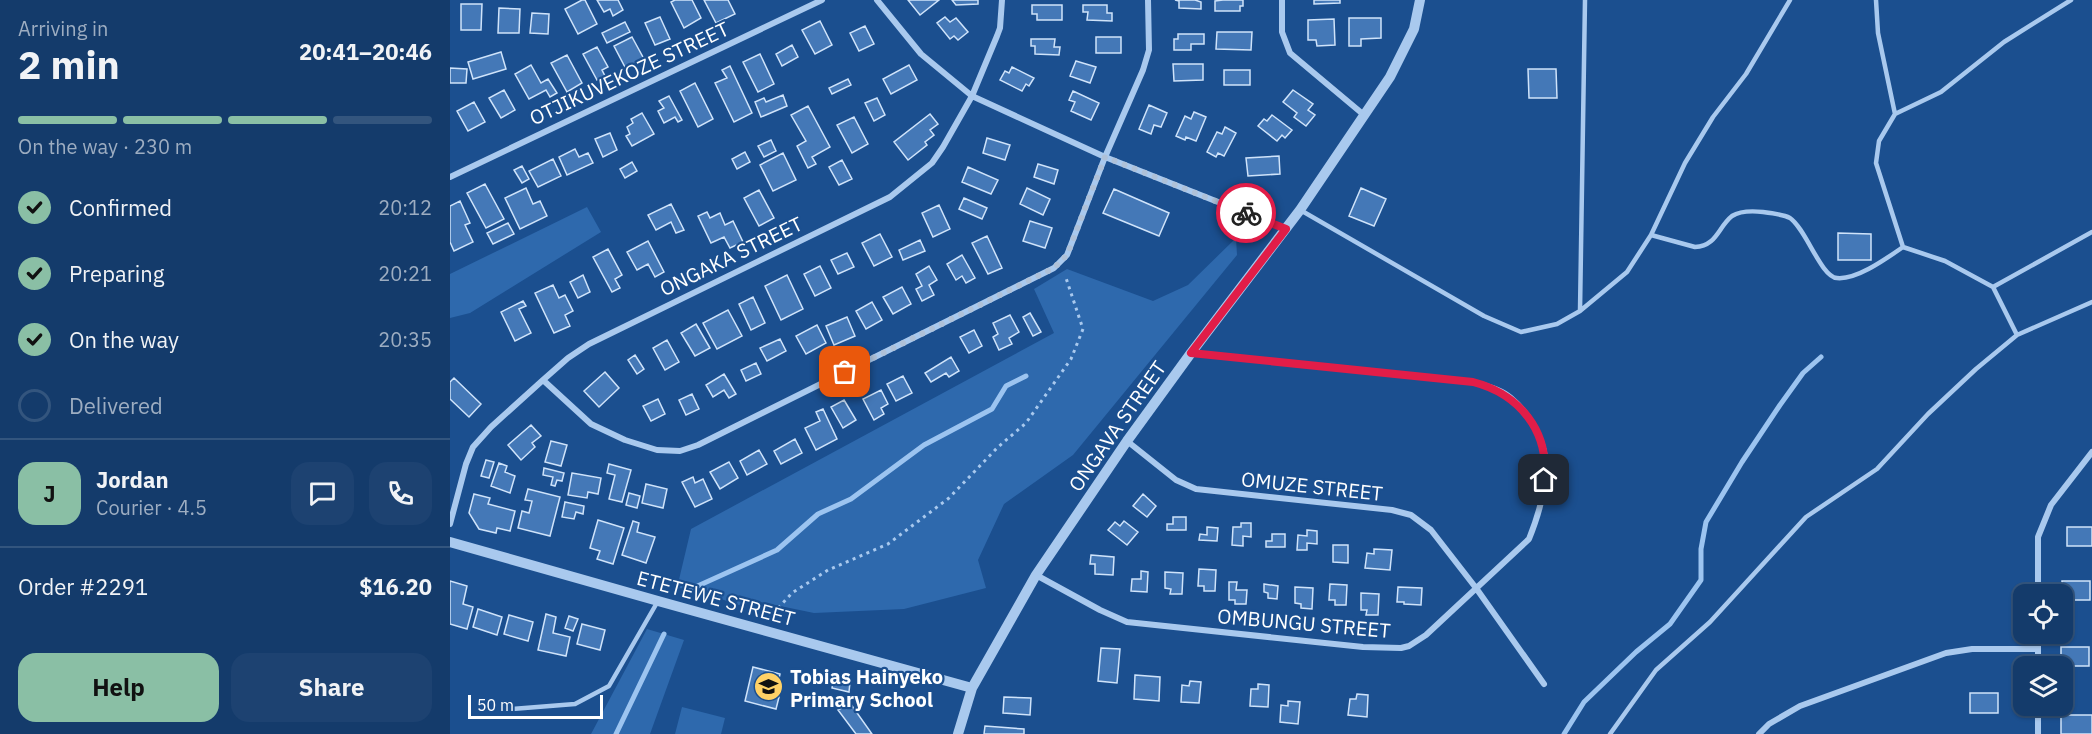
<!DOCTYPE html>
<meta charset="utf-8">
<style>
:root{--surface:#143b6b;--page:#1d4271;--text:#f1f3f6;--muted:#9dadc1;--line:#33557e;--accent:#8abfa5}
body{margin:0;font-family:"IBM Plex Sans",sans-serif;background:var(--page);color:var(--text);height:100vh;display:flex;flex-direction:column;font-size:22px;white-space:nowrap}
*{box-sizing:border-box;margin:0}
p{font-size:20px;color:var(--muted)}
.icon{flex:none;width:33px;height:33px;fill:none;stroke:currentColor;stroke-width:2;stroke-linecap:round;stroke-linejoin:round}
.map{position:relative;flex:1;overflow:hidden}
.drawer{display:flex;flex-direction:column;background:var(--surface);width:450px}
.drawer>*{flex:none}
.buttons{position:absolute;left:1563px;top:584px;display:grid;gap:12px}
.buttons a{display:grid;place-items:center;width:60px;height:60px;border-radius:12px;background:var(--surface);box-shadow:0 2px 4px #0004,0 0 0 2px var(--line);font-size:30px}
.scale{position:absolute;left:18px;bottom:15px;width:135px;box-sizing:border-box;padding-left:6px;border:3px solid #fff;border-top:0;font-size:16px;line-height:21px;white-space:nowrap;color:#fff;-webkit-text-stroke:4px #1b4f8f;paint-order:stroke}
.pin{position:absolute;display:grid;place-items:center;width:51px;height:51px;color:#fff;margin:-26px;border-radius:12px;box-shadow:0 3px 9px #0006}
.courier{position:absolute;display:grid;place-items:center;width:60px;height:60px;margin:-30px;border:4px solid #e11d48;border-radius:50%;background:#fff;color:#222;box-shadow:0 2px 8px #0007}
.summary em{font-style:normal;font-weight:700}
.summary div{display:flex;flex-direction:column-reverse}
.summary{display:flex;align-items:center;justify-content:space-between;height:102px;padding:0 18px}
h1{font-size:39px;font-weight:700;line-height:45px}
.bar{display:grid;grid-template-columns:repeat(4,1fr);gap:9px 6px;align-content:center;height:72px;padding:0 18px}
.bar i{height:8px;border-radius:4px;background:var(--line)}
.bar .on{background:var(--accent)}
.bar p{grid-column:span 4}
.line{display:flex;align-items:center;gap:15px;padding:0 18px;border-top:2px solid var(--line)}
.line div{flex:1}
.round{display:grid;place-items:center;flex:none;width:63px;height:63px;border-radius:18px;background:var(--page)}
ol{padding:0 18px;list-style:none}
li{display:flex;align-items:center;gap:18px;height:66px}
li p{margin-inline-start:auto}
li .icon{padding:6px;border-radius:50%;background:var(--accent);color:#111;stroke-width:4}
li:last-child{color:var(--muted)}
li i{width:33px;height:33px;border:3px solid var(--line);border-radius:50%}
.primary-button{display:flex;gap:12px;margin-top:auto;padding:12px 18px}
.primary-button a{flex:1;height:69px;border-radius:18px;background:var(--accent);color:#111;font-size:24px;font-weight:700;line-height:69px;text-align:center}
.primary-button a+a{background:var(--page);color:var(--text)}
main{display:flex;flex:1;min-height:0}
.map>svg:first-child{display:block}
.green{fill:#2e69ad}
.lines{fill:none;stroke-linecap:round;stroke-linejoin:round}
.stream{stroke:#9cc4f0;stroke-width:5}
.building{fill:#4478b7;stroke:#cfe3fa;stroke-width:1.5}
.path{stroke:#a9c9ee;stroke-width:3;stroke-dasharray:3 4.5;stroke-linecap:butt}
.service{stroke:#a9c9ee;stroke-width:4.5}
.minor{stroke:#a9c9ee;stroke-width:6}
.tertiary{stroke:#a9c9ee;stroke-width:10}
.done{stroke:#afc1d8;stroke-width:6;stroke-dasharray:0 10.8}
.route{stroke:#e11d48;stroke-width:8}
.labels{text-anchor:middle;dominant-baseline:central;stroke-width:4.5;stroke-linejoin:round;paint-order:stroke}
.street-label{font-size:20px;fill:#fff;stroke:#1b4f8f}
.poi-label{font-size:20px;font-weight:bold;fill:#fff;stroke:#1b4f8f;text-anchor:start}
</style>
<main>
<section class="drawer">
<div class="summary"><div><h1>2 min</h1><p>Arriving in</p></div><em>20:41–20:46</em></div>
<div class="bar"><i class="on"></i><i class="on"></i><i class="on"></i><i></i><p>On the way · 230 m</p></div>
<ol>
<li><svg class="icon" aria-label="check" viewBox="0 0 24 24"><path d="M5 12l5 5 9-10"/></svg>Confirmed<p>20:12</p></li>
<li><svg class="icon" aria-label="check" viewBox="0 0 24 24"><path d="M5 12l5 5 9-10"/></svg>Preparing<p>20:21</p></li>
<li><svg class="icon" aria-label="check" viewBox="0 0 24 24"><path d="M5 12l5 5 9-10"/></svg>On the way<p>20:35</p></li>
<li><i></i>Delivered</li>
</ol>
<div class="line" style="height:108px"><b class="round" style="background:var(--accent);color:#111">J</b><div><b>Jordan</b><p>Courier · 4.5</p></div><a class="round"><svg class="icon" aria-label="chat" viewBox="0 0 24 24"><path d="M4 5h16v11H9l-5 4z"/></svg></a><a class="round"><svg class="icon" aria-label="phone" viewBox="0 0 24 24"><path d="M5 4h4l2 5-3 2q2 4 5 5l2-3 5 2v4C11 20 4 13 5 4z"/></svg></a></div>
<div class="line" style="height:78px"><div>Order #2291</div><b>$16.20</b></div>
<div class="primary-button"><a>Help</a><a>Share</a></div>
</section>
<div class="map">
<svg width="1642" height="734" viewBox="0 0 1642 734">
<rect width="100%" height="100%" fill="#1b4f8f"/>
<path class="green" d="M137,207L151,232L20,313L0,318V274Z
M786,238L787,255L623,455L554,504L528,560L536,588L454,609L364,613L306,601L289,605L241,589L227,588L241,529L604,333L584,289L617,269L703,301L738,285Z
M197,629L234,640L200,734H141Z
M232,707L275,718L271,734H225Z"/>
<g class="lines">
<path class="stream" d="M241,589L327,550L368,514L401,499L474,445L542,409L556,386L576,376
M166,734L214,634
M1114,734L1134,702L1186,652L1220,624L1251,580V549L1256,522L1292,462L1330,405L1353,373L1371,357"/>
</g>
<path class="building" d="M132,0H135L147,24L128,34L115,9Z
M147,0H168L173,10L163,16L160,9L154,12Z
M225,0H242L251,18L234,28L221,2Z
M254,0H278L285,14L266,23Z
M458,0H489L470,15Z
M502,0H528V4L506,5Z
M725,0H745L751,2V9L729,8V1Z
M773,0H793V6H790V11H765V1Z
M864,0H890V3L864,4Z
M11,4H32L31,30H11Z
M582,5H612V20H587V14H582Z
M633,5H657V13H662V21L637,20L638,12H633Z
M49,8L70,9L69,33H48Z
M82,13L99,14L98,34L80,33Z
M210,17L220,39L205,45L195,23Z
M495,17L500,22L506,18L518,32L508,40L504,36L500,39L487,23Z
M899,18H931V38L911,39V46H899Z
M884,19L885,45L867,46L866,40H858V20Z
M370,21L382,45L365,54L352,30Z
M175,22L180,32L157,43L152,33Z
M415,26L424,44L409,51L400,33Z
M767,32H802L801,50L766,49Z
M728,34H754V44H741V50H724V39H728Z
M182,37L194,59L176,69L164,46Z
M646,37H671V53H646Z
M581,39H605L604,47H610L609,55L585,54V46H581Z
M342,45L348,57L332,66L326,54Z
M147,47L158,67L152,70L155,76L147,80L133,54Z
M51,52L56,69L23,79L18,62Z
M310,54L324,84L308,92L293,62Z
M117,55L132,83L117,92L101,63Z
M626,61L646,67L640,83L620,76Z
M723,64H753V80L724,81Z
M81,65L91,83L98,79L107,93L100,97L96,90L79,99L65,74Z
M459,65L467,80L441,94L433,79Z
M280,66L302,113L284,122L265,83L277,78L272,70Z
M562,67L584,78L579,86L576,84L572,91L550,80L555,71L559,73Z
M0,68L17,69L16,83H0Z
M1078,69H1106L1107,98H1079Z
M774,70H800V85H774Z
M398,79L401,85L382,94L379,88Z
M245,83L263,119L248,127L230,91Z
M54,90L65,110L51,118L39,98Z
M843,90L863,104L858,110L865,115L856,126L844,117L847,113L833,102Z
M623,91L649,103L641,120L621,111L625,102L619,100Z
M333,95L337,106L311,117L305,102L314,98L316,102Z
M219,96L232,120L228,122L225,117L214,123L208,111L214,108L209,101Z
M427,98L435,115L424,121L415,103Z
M24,102L35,122L18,131L7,111Z
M699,105L717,113L711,127L704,125L701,134L689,129Z
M358,106L380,147L362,157L366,164L358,168L347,146L356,141L341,115Z
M744,112L756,117L746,141L736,137L735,140L726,136L735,116L741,119Z
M192,113L204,134L182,146L176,136L180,134L177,127L183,123L181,119Z
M480,114L488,124L480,130L484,135L475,142L477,145L458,160L444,142Z
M822,115L842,130L835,138L832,135L827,141L808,126L814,119L817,121Z
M404,117L418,144L402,153L387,125Z
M775,127L786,133L774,156L768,153L766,157L757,152L767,132L772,134Z
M160,133L167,150L153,157L145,139Z
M537,138L560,145L555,160L533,153Z
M321,140L326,151L314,157L308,146Z
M125,149L129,157L138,153L143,163L117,175L109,157Z
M295,152L300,162L287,169L282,159Z
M333,153L346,180L323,191L310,165Z
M829,156L830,174L798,176L796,158Z
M103,159L111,176L88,187L79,171Z
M392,160L402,179L389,185L379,167Z
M182,162L187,171L175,178L170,169Z
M588,164L608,170L604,184L584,177Z
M72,166L79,179L72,183L64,170Z
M518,167L548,180L541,194L512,182Z
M35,184L54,219L36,228L17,193Z
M76,188L83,204L90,201L97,216L70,229L55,198Z
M577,188L600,199L593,215L570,204Z
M911,188L936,199L924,226L899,216Z
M664,189L719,213L709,236L653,213Z
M309,190L324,218L309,226L294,198Z
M514,198L537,208L532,219L509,209Z
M10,201L20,223L15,225L23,242L4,251L0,242V206Z
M221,204L234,230L226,233L221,222L206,230L198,215Z
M489,205L500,229L483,237L472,213Z
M257,212L260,218L270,213L275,225L283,221L293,242L280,248L274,237L261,243L248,216Z
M580,221L602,228L595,248L573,241Z
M58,223L64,234L43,244L37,233Z
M1388,233L1421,234V260H1388Z
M430,234L442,257L424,266L412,243Z
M537,236L552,268L538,274L522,243Z
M470,240L475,251L453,260L449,250Z
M198,241L214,272L205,277L198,264L187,270L177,252Z
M158,249L172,275L165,279L170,288L162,292L143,257Z
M397,253L404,267L388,274L381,260Z
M512,255L525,278L516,283L512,276L506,280L497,264Z
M370,266L381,288L365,296L354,274Z
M479,266L487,280L479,285L484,295L472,301L466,289L472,286L466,274Z
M133,275L140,292L128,298L120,282Z
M337,275L353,309L331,320L315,286Z
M103,285L109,298L115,295L123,311L115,315L120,326L104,333L85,293Z
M452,287L461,304L443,314L433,297Z
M303,297L315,323L301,330L289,304Z
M73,301L76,306L69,309L81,333L65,341L51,312Z
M422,302L432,320L416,329L406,311Z
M278,310L292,336L267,349L253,323Z
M580,313L591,332L583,336L573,317Z
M560,315L569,332L559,338L562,344L549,350L543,337L548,334L543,323Z
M397,317L405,336L384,345L376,326Z
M246,324L260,348L245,356L231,333Z
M367,325L376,343L356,354L346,336Z
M524,330L532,346L519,353L510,337Z
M330,339L336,351L317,361L310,348Z
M217,340L229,362L215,370L203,348Z
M185,355L194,369L187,374L178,360Z
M501,357L509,371L499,377L496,373L481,382L475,373Z
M306,363L311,374L296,381L291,370Z
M155,372L169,388L149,407L134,391Z
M274,374L286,394L279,398L274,390L263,397L256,385Z
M453,376L462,393L446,401L437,384Z
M4,378L31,404L19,417L0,399V382Z
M431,390L438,404L431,408L434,414L424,420L413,399Z
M242,394L249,409L236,415L229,400Z
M208,399L215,414L201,421L193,406Z
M394,400L406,420L393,428L381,407Z
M373,409L387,439L366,450L355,428L370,421L366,412Z
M81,425L91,436L82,443L85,447L71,460L58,445Z
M345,439L352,453L331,464L324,451Z
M101,441L117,445L111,466L95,462Z
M309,450L317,464L297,475L290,461Z
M36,460L44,462L39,478L31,476Z
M279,462L288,478L270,489L260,472Z
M49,463L57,466L55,472L65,476L60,493L41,486Z
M159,464L181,470L172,502L159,499L165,475L157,473Z
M94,468L114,473L112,481L107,480L105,486L101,485L103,477L93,475Z
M122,473L151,478L148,494L138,492L137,498L118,495Z
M243,477L245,483L253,479L262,499L245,507L232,482Z
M196,484L217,489L213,508L192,503Z
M78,489L110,497L100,536L68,528L72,511L79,513L82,501L75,500Z
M179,493L190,496L187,508L176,505Z
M24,494L40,498L38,504L65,511L60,531L47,528L46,533L29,529L19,513Z
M693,494L706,506L697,517L683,506Z
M115,502L134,506L133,514L126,512L124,519L112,517Z
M723,517H736V530H717V524H723Z
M148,520L174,528L163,564L147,559L150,551L140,548Z
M183,521L189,523L187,532L205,537L196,563L172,555Z
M674,521L688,532L677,545L658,530L665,522L670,526Z
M791,523H801V537L793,536V546L782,545L783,527H791Z
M757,527L768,528L767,541L749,540L750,534L757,535Z
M1617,527H1642V546H1617Z
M857,530L867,531V544L857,543V550H847L848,535L857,536Z
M822,534H835V547H816V541H822Z
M883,545H898V563L883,562Z
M924,549L942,550L940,570L915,568L917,553L924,554Z
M641,555L664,557L663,575L645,574V564H640Z
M749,569L766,570L765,591H754V586H748Z
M691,571L698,572L697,592L681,591L682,579H691Z
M715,572L733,573L732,594H720L721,589L715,588Z
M0,581L17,586L13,604L23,607L17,629L0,624Z
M1612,581H1640V600H1612Z
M779,582H787L786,590H797L796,604H785V600H779Z
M814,584L828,586L827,599L818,598V593L814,592Z
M880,584L897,585L896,605H885V600H879Z
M845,587L863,588L862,609L851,608V604L845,603Z
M948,587L972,588L971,605L954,604V602H947Z
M911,593L929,594L928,615H916L917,610H911Z
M28,609L52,617L47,635L23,627Z
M96,614L106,617L103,633L120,637L116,656L88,650Z
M59,615L83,622L78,641L54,634Z
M119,616L128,619L123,631L115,628Z
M132,624L155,630L150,650L127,644Z
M1611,647H1639V666H1611Z
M651,648L670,649L667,683L648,681Z
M303,667L330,674L325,696L329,697L326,709L295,701Z
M685,675L710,677L709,701L684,699Z
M384,678L400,682L399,692L382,688Z
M740,681L751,682L749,703L731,702L732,685L739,686Z
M808,684L819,685L818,707L800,706L801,689H808Z
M1520,693H1548V713H1520Z
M907,694L918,695L917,717L898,715L900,699H906Z
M554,697L581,698L580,715L553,713Z
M838,701L850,702L848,724L830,722L831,705L838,706Z
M400,703L422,734H406L388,710Z
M1611,715H1642V734H1611Z
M535,726L574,729V734H534Z"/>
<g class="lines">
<path class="path" d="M318,619L342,593L378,570L438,544L499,498L548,447L576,423L621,359L633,329L615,275"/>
<path class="service" d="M1426,0L1428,33L1445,114
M852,211L1034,316L1071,332L1107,324L1130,311L1177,272L1201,235L1235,163L1263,117L1296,74L1340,0
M1201,235L1245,247C1267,246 1268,227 1282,216C1290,211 1304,211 1313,212C1321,213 1334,215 1340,218C1356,229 1371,277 1387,278C1407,280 1437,258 1453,247
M1543,287L1642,232
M1130,311L1135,0
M1567,335L1543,287L1495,261L1453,247L1426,163L1429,141L1445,114L1491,92L1554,42L1621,0
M62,709L125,704L159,686L208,601
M1160,734L1206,670L1260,622L1356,517L1427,469L1478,414L1526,369L1567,335L1642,302"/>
<path class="minor" d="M427,0L471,54L522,96L655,157L836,229
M832,0V32L840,53L914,115
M0,177L372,0
M93,380L141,424L175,440L207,450L230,451L248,445L604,268L617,255L655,157L693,70L699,50L698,0
M677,441L726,480L746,489L942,510L961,515L981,530L1026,588L1094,684
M0,524L16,464L23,447L41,427L93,380L118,358L139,344L440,197L482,163L493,147L522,96L547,36L550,28L552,0
M586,575L650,610L677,622L913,647L951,648L959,646L976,635L1079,539C1089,514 1098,484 1095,458C1093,437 1077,411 1061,398C1051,389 1036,386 1023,382L742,353
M1588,594V537L1601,505L1642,452
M1588,633V666
M1588,705V734
M1309,734L1319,724L1350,706L1496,653L1522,649H1588"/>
<path class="tertiary" d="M0,542L208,601L522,688
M508,734L522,688L586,575L677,441L741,353L850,210L940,77L964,29L970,0"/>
</g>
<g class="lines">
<path class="done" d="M395,372L604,268L617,255L655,157L796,213"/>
<path class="route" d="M796,213L836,229L741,353L1023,382C1069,394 1100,431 1094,480"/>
</g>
<defs>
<symbol id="school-disc" viewBox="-11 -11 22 22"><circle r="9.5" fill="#ffd166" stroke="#1b4f8f"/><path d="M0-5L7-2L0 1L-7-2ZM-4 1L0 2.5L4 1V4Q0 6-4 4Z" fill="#111"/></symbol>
</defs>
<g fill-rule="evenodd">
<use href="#school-disc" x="302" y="670" width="33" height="33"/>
</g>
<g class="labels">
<g class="street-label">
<text transform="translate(179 73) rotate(-25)">OTJIKUVEKOZE STREET</text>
<text transform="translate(281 256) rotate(-26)">ONGAKA STREET</text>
<text transform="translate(667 426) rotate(-55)">ONGAVA STREET</text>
<text transform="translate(862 486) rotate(6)">OMUZE STREET</text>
<text transform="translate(266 598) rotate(15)">ETETEWE STREET</text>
<text transform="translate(854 623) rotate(5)">OMBUNGU STREET</text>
</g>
<g class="poi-label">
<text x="340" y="676">Tobias Hainyeko<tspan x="340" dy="23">Primary School</tspan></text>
</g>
</g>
</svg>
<div class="buttons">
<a><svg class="icon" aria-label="locate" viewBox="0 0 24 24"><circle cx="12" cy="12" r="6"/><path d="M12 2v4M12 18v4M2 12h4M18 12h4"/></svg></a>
<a><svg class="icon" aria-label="layers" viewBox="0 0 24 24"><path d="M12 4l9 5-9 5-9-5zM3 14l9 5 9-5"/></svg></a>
</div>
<div class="scale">50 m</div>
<div class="pin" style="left:395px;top:372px;background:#ea580c"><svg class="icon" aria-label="bag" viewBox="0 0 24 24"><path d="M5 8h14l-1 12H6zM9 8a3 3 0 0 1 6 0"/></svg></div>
<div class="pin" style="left:1094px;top:480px;background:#1f2937"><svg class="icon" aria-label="home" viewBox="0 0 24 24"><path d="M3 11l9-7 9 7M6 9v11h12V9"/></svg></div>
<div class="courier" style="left:796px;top:213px"><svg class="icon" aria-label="bike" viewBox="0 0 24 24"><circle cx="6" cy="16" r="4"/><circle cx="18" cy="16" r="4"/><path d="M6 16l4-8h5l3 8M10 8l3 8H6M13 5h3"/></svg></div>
</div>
</main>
